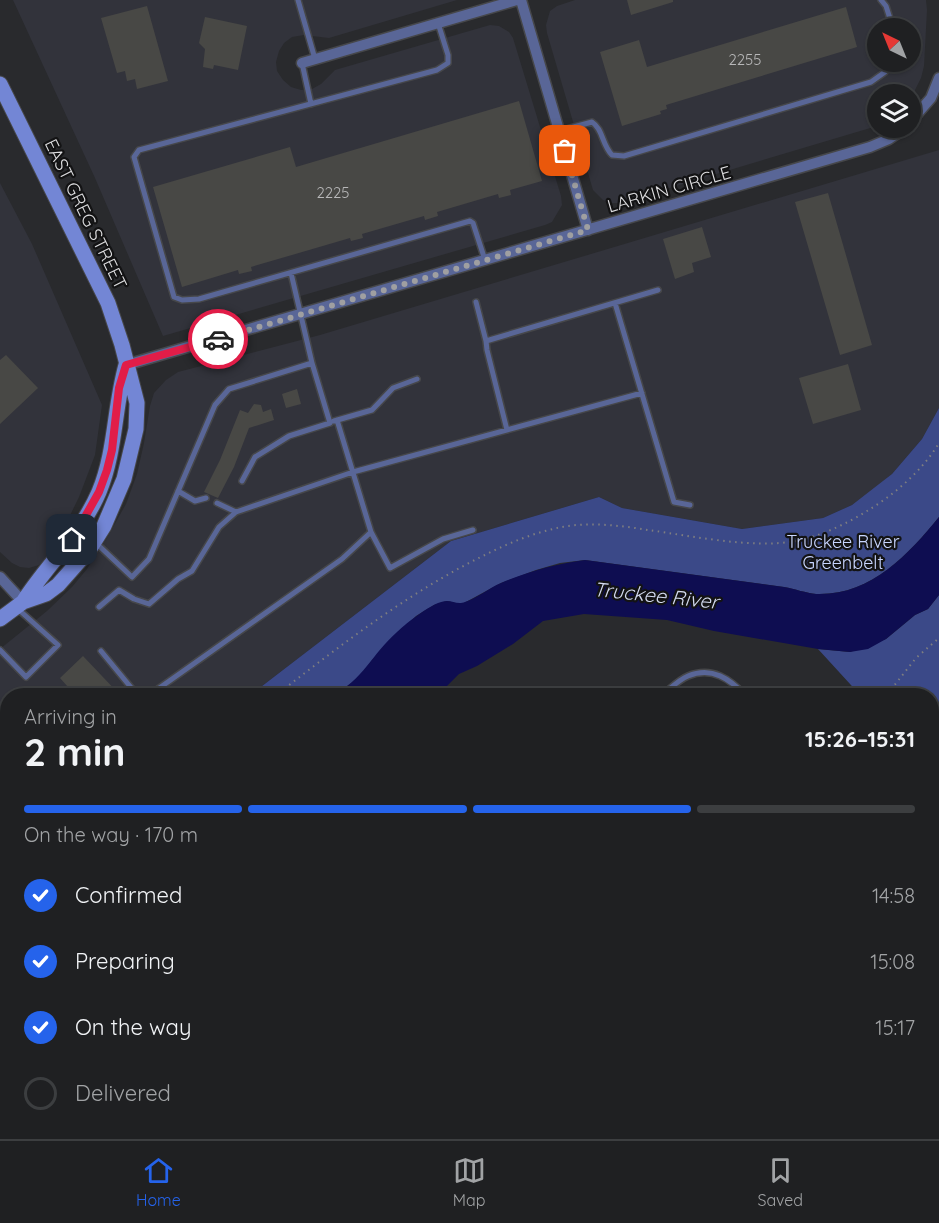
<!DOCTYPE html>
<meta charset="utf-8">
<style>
:root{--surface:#1f2022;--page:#27282a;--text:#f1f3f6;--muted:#a1a3a5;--line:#3c3e40;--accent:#2563eb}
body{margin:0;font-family:Quicksand,sans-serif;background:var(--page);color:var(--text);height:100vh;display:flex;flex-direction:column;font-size:22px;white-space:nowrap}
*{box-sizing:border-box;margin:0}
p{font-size:20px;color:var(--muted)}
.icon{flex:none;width:33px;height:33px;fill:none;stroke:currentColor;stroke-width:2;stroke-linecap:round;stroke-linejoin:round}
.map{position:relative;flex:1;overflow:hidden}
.details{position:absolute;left:0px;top:688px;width:939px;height:452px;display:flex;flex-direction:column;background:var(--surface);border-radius:24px 24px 0 0;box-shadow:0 2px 4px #0004,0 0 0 2px var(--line)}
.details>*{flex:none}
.needle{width:39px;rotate:317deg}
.buttons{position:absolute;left:867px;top:18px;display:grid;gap:12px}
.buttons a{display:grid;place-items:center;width:54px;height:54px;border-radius:50%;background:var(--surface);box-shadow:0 2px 4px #0004,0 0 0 2px var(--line);font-size:30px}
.pin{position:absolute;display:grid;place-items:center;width:51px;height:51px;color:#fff;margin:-26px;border-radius:12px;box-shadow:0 3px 9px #0006}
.courier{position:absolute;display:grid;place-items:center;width:60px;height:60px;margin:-30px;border:4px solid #e11d48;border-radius:50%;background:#fff;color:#222;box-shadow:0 2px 8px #0007}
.head em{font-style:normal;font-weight:700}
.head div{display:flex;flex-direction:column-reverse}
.head{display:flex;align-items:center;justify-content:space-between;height:102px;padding:0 24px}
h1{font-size:39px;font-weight:700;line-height:45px}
.bar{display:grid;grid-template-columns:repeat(4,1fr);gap:9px 6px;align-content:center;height:72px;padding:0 24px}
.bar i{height:8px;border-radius:4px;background:var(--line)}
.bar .current{background:var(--accent)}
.bar p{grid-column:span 4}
ol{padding:0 24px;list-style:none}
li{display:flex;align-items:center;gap:18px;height:66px}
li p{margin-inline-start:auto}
li .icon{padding:6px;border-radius:50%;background:var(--accent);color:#fff;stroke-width:4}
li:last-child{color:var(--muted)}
li i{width:33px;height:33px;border:3px solid var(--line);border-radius:50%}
.dock{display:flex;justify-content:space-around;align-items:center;height:84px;border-top:2px solid var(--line);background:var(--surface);font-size:16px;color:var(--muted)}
.dock a{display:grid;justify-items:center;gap:3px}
.dock .current{color:var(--accent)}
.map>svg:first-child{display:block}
.built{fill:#32333b;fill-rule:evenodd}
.green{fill:#3b4988}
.water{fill:#0e0d51}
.building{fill:#484845}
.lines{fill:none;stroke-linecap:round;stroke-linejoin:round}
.lane-casing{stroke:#46474a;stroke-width:8}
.street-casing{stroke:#46474a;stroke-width:13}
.secondary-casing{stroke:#46474a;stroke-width:17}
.path{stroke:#7e7e81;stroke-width:2;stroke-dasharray:1.5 4.5;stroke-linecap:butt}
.lane{stroke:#596697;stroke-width:5}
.street{stroke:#596697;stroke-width:10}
.secondary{stroke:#7386d5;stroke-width:15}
.done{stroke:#9f9fa1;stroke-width:6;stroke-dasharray:0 10.8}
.route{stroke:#e11d48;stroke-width:8}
.labels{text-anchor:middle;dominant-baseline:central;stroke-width:4.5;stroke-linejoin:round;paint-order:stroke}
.number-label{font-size:15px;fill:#b8b8b9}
.street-label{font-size:18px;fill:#dedee0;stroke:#131314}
.park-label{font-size:18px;fill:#c9d6ff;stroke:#131314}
.water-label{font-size:20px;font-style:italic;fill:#d4dbf0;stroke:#131314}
</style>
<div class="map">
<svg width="939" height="1139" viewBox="0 0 939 1139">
<rect width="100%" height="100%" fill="#292a2d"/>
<path class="built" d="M13,0H457L329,38L304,35L292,37L284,43L279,51L276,62L277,71L283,80L291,87L301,90L312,89L321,84L335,70L490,25L499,26L509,32L513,38L561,196L562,205L552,222L545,225L163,336L95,178Z
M575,0H926L927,10L924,66L921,78L911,98L910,94H878L877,126L619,203H611L603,200L593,190L547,33L546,25L550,11L557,6ZM878,28H910V62H878Z
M939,150V408L922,439L892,474L872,491L852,505L823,518L742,529L622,508L599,497L451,541L249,696H8V879L0,884V649L47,611L72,587L87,569L108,536L126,504L137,474L144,443L150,406L154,393L166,380L178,372L320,335Z
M0,183L32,244L102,405L95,455L79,497L56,544L46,558L39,565L29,568L20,567L12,563L0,552Z"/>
<path class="green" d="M939,408V517C908,555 870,596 816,594C806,593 795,589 784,587L585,560L560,563L536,570L501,583L464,603H455L447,601L434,605L416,616L373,659L359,678L332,696H249L451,541L599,497L622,508L742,529L823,518L852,505L892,474L922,439Z
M939,595V837L932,824V696H861L818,649L850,652L886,639L915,615L928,609Z
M7,879V944L0,953V884Z
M7,1034L8,1132H384L389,1139H0V1051Z"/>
<path class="water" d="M939,517V595L928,609L915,615L886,639L868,649L850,652L818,649L714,631L667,620L584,614L543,621L513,644L477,666L459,674L437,696H332C363,680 372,654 397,632C407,623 433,601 447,601C453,601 458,605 465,602C477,598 489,588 501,583C529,571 556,564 585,560L784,587C795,589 806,593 816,594C870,596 908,555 939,517Z
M7,944V1034L0,1051V953Z
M381,1133H426L429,1139H387Z
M623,1133H680L673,1139H629Z
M830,1133V1132L890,1133L883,1139H823Z"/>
<path class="building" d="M627,0H673V2L631,15Z
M147,6L168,81L137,89L135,79L127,81L125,71L117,73L101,18Z
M846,7L857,47L666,105L667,109L660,111L661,114L622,126L600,52L639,40L647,67Z
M205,17L247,26L238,70L214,65L213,69L203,67L205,49L199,43Z
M519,101L542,181L510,190L511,195L499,198L498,194L437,212L438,216L425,220L424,216L362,234L363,238L351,241L350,238L251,267L252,271L239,274L238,270L182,287L153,187L290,147L296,167Z
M828,193L872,345L840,355L795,202Z
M702,227L711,257L692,263L694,272L675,279L663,239Z
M6,355L38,388L0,424V360Z
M848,364L861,410L813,424L799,378Z
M297,389L301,404L286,408L282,394Z
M254,404L261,405L263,412L271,409L274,420L249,428L234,467L218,498L204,492L220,460L240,410L248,413Z
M83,656L121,696H76L60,678Z"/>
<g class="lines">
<defs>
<path id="lane" d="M298,0L315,59
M881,0L886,6L893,28
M438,23L448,55V63L437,70L139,150L134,157L174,297L182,300L199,299L470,221L473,223L485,260
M302,63L311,104
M559,131L592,122C603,129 602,145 612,155L624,156L871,82L885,72L892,62
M476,302L486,341
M615,303L674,502L690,505
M334,421L372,410L393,388L417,379
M507,430L487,350L486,341L658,290
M242,481L255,457L289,436L330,423L312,363
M178,491L195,501L206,498
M217,503L236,512
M371,532L390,568L443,539L473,530
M96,543L132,577L149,559L215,405L229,389L312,363L291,273
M99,607L119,590L134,599L149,604L178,579L192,571L219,527L236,512L353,472L642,393
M0,650L26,677L58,645L18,609
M101,651L138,696
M148,696L342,559L371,532L337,420
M661,696C669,690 678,680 688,676C712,666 730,679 746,696
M932,880L935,887L936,932L939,937
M538,1139L545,1132"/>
<path id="street" d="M521,0L588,230
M302,63L517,0
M910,122L931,98L939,78
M126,365L870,147L889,139L905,128
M0,577L23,602
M468,1132L470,1139"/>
<path id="secondary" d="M0,84L108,303L122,345L137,403L136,429L124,479L104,526L89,550L58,585L46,594L23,602L0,619
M23,602C48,563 80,536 99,492C116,451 114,407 126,365"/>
</defs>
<use href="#lane" class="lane-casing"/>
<use href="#street" class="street-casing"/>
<use href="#secondary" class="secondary-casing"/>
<path class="path" d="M275,696C337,648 399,600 469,563C496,549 523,536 553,529C583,521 617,525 648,530C692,536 753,549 796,541C821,536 846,524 867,511C895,494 922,471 939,443
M894,696L893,687L916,658L939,638
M932,768L939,770
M0,908L8,900"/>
<use href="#lane" class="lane"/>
<use href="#street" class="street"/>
<use href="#secondary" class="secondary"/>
</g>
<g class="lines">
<path class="done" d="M218,339L588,230L565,151"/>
<path class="route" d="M72,540L99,492L107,470L112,450L119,388L126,365L218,339"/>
</g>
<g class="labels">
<g class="number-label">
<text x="745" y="59">2255</text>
<text x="333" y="192">2225</text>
</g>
<g class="street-label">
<text transform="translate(669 189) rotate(-16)">LARKIN CIRCLE</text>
<text transform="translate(86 214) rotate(64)">EAST GREG STREET</text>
</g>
<g class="park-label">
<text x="843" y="541">Truckee River<tspan x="843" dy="21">Greenbelt</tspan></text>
</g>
<g class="water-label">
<text transform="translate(656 595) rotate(6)">Truckee River</text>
</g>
</g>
</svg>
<div class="buttons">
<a><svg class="needle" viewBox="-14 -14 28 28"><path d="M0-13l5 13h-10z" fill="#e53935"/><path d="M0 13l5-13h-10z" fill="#a1a3a5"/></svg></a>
<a><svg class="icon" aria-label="layers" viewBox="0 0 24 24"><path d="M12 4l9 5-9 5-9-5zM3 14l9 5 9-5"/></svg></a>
</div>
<div class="pin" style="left:565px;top:151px;background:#ea580c"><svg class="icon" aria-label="bag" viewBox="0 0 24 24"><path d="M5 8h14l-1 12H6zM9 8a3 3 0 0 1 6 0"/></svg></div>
<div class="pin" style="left:72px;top:540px;background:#1f2937"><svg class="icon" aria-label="home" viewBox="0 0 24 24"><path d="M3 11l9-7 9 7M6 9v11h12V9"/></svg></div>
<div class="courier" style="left:218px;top:339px"><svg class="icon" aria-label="car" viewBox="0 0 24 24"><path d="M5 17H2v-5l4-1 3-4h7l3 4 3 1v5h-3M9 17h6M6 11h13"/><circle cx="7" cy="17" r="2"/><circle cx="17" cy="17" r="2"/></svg></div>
<section class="details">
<div class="head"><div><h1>2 min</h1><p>Arriving in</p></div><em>15:26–15:31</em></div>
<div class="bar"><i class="current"></i><i class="current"></i><i class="current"></i><i></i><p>On the way · 170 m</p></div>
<ol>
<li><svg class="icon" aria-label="check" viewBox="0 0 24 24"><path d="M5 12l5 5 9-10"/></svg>Confirmed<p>14:58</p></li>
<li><svg class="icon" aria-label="check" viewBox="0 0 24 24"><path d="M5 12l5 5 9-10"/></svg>Preparing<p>15:08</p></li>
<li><svg class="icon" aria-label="check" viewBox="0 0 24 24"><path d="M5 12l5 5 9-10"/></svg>On the way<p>15:17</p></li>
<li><i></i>Delivered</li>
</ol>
</section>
</div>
<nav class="dock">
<a class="current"><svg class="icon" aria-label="home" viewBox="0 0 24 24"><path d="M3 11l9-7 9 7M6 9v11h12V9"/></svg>Home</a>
<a><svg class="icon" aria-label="map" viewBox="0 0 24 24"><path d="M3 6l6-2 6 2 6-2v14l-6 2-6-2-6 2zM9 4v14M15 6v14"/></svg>Map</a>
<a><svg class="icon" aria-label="saved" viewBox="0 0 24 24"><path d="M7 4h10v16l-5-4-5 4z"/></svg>Saved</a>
</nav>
